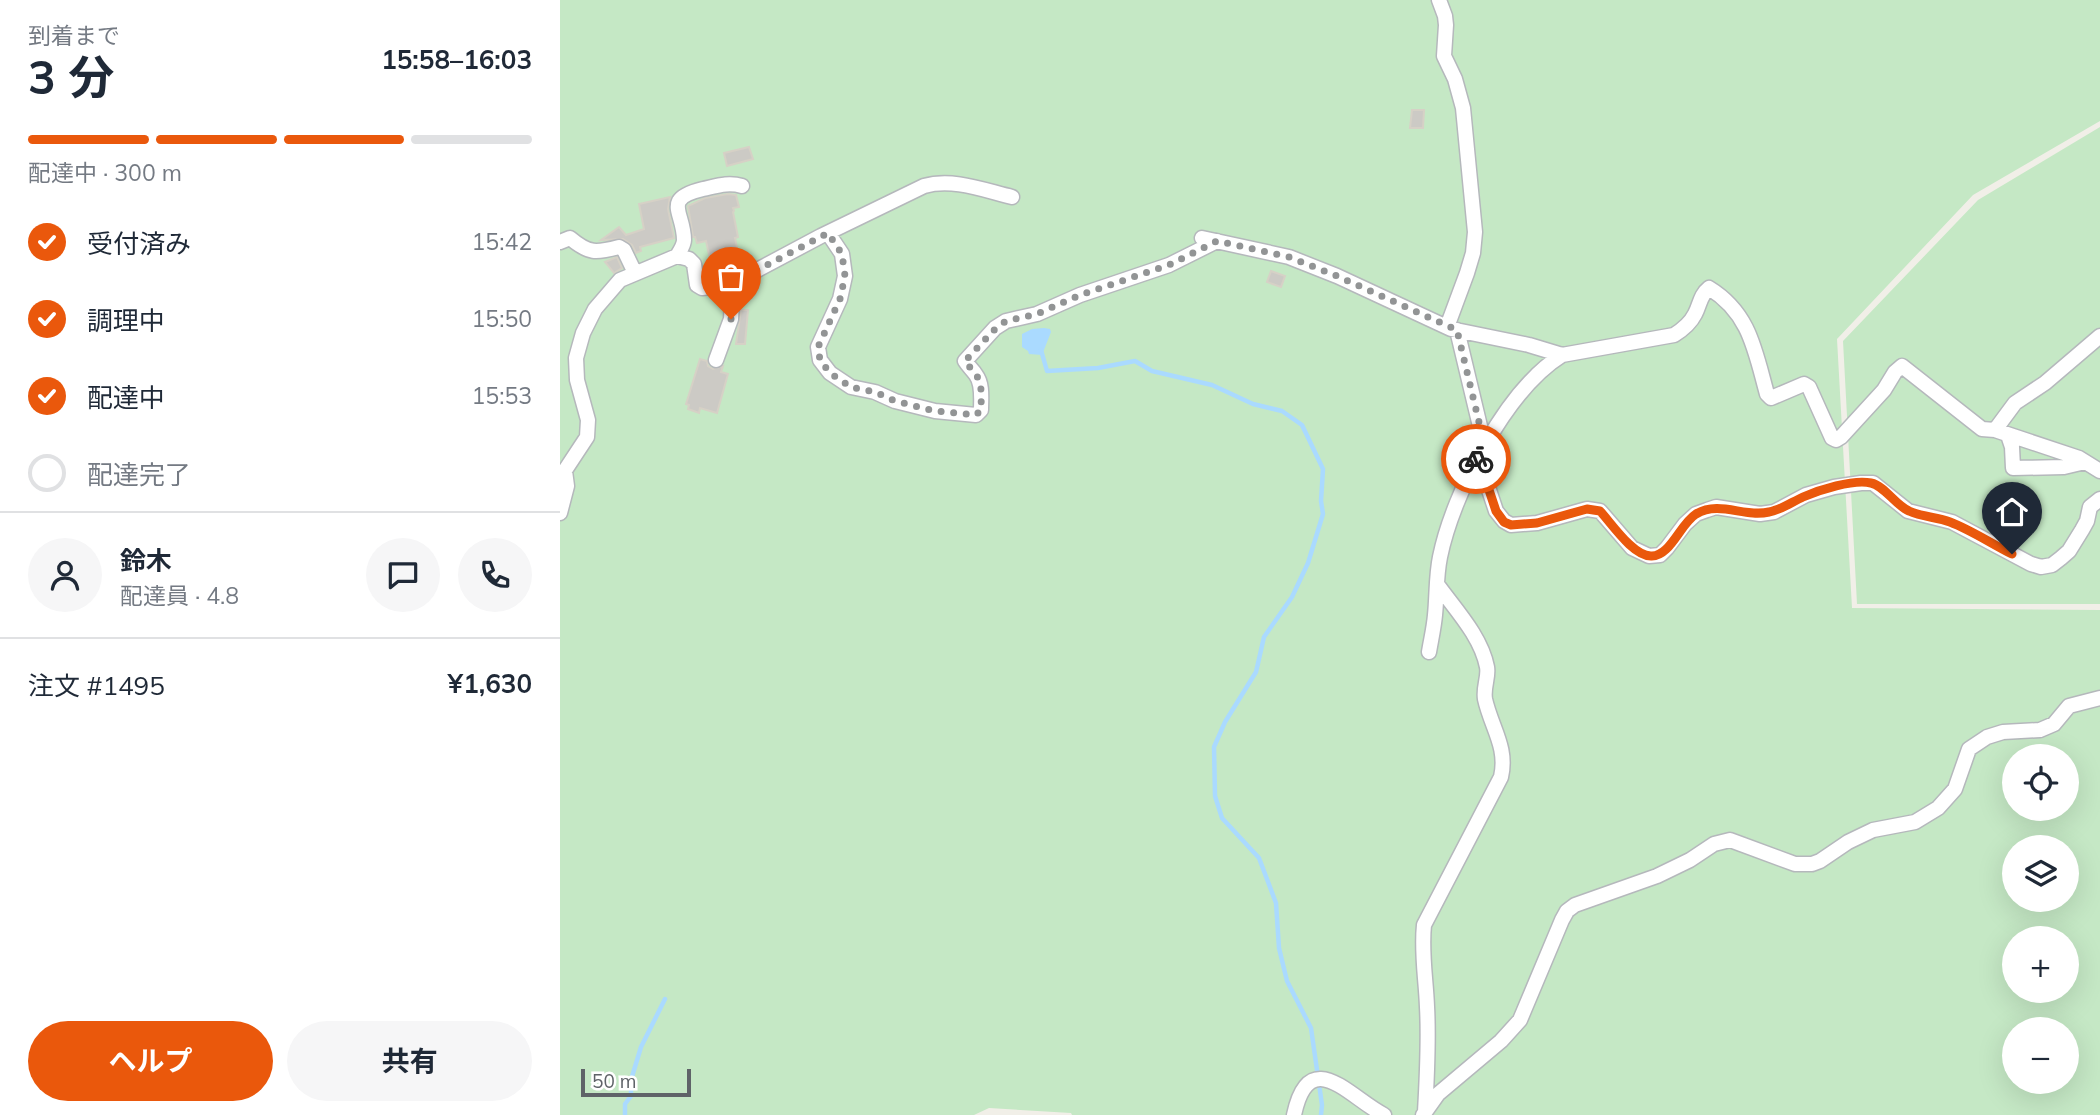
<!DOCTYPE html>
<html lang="ja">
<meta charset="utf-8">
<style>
:root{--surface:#fff;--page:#f6f6f7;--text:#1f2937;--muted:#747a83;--line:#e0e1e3;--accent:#ea580c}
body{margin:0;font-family:Mulish,"Noto Sans JP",sans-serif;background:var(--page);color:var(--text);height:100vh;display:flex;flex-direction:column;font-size:26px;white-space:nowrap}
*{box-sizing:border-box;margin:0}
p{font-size:23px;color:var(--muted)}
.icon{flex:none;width:38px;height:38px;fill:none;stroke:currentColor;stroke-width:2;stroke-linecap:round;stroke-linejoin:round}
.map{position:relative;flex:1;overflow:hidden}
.drawer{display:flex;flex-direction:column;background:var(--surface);width:560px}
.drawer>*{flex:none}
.fabs{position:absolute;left:1442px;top:744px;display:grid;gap:14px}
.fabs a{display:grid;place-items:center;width:77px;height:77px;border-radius:50%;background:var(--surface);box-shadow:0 7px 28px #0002;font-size:35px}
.scale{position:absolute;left:21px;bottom:18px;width:110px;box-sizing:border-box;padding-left:7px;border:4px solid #5f6368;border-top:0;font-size:19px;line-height:24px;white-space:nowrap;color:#5f6368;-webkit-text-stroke:5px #fff;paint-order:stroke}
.pin{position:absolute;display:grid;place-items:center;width:60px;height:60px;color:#fff;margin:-72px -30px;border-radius:50% 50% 50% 0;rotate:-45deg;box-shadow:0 0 7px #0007}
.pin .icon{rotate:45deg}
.courier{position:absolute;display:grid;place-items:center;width:70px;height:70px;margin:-35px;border:5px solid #ea580c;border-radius:50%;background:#fff;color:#222;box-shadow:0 2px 9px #0007}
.overview em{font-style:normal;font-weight:700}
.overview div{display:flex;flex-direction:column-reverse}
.overview{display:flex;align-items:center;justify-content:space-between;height:119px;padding:0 28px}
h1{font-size:46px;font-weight:700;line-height:52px}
.bar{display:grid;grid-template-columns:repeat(4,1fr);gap:10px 7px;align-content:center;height:84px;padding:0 28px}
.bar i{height:9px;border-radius:5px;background:var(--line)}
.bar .on{background:var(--accent)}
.bar p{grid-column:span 4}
.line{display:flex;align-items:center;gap:18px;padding:0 28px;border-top:2px solid var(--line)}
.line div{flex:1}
.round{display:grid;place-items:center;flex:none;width:74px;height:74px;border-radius:37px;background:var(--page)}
ol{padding:0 28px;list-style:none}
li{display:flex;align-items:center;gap:21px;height:77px}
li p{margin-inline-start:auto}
li .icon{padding:7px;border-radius:50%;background:var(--accent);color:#fff;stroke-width:4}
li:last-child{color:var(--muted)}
li i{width:38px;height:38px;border:4px solid var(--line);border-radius:50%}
.button{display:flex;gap:14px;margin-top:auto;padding:14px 28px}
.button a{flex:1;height:80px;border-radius:42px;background:var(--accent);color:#fff;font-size:28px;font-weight:700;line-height:80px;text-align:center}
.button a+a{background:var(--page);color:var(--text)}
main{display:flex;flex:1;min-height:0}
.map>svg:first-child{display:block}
.green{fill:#c5e8c5;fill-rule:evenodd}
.water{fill:#aadaff}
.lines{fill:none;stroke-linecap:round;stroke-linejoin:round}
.stream{stroke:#aadaff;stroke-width:4.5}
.building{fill:#cccac5;stroke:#d6d1c6;stroke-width:2}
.minor-casing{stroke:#b5b8bc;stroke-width:17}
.minor{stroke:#fff;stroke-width:14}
.done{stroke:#929495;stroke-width:7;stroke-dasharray:0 12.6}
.route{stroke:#ea580c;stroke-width:9}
</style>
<main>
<section class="drawer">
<div class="overview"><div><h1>3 分</h1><p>到着まで</p></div><em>15:58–16:03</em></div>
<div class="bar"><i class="on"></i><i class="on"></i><i class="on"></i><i></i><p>配達中 · 300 m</p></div>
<ol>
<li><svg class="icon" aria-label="check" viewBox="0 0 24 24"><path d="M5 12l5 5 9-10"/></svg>受付済み<p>15:42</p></li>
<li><svg class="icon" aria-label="check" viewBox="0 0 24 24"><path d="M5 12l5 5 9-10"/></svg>調理中<p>15:50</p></li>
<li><svg class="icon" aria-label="check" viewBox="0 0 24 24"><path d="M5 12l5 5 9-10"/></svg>配達中<p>15:53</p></li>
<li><i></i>配達完了</li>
</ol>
<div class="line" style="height:126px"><a class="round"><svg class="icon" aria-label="person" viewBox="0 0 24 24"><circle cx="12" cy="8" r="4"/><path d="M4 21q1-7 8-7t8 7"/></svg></a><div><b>鈴木</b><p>配達員 · 4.8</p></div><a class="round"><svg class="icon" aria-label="chat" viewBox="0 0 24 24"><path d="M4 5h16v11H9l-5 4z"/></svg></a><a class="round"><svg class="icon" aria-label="phone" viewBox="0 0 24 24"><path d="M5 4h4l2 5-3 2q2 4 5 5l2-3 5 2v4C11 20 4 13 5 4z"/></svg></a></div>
<div class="line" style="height:91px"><div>注文 #1495</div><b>¥1,630</b></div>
<div class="button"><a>ヘルプ</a><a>共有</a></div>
</section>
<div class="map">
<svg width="1540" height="1115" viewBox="0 0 1540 1115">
<rect width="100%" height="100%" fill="#f1efe8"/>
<path class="green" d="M0,0H1540V121L1413,195L1277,339L1292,608L1540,610V1115H512L511,1113L429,1108L414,1115H0ZM1454,756H1507V808H1454ZM1454,847H1507V900H1454ZM1454,938H1507V990H1454ZM1454,1029H1507V1082H1454Z
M1540,127V604H1297L1283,341L1418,200Z"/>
<path class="water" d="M484,328L490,329L491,332L482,355L469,354L468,351L462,347V334L472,329Z"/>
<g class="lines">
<path class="stream" d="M481,350L487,371L538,368L575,361L592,371L652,385L693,404L722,411L742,425L763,469L761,501L763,514L748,563L732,597L704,637L696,672L665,722L654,747L655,796L662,818L699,858L716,903L719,948L727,981L751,1028L762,1105L761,1115
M65,1115V1104L71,1096V1080L81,1047L105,999"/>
</g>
<path class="building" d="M852,110H864L863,128H850Z
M189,147L193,159L167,166L164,153Z
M168,194L176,195L179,207L173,208L174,211L173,212L178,237L175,238L178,253L173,254L177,270L166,276L154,277L146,241L137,243L135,237H133L128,206L145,198Z
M110,197L108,209L114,238L80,247L81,251L76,253L72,245L63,239L41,240L59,227L66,235L84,229L79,204Z
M57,257L62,268L54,273L45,262Z
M711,271L725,276L721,287L707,282Z
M181,310H188L185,344H176Z
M140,359L147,361L148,366L153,369L163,366L161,372L168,374L157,413L140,408L139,413L128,409L129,405L126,404Z"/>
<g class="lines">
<defs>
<path id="minor" d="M879,0L885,16L886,25L884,56L895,79L903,108L915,232L913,253L907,273L887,327
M268,233L282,254L285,276L280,299L258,347L260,360L270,373L291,387L315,392L335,401L375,411L416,415L421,410C421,399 423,384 416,375C413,370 408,366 405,361L435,328L446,321L477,314L520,295L609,265L657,241
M642,238L729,257L777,276L891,329L969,345L1002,355
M0,242L10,238C29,254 36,253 59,247L64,250L75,273
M117,256C120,251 124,245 124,240C124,212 101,199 143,189C157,186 168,182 182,186
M897,330L924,443
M156,360L171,319L173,283
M1435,430L1455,403L1485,383L1540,336
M1448,435L1452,447L1453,468L1504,467L1525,462
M914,464L924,475L936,511L944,521L951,525L977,523L1027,509L1040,511L1072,548L1089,556L1100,555L1107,548L1125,524L1136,514L1147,510L1156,507L1200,514L1214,512L1246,495L1274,487L1301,483H1313L1348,511L1392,522L1471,564L1481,567L1492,565L1501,558L1509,551L1522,530L1527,521L1530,507L1540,499
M0,478L27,437L28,420L17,380L16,358L23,333L35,309L60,280L117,256L129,259L134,264L137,285L142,288L169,285L261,236L364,186C393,178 423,190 452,197
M0,513L7,486L5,471
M869,652C871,640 874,627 875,615C877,596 876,576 880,557C893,493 946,390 1002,355L1114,335C1122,330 1130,324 1135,314C1140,305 1140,295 1149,288C1190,313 1195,351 1207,394L1211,398L1244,384L1249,387L1272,438L1276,440L1281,437L1324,390L1335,372L1342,366L1422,429L1435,430L1519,458L1540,471
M865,1112C867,1077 869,1042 867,1007C866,979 861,953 864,925L941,777C948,747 931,727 925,699C923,687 929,677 927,667C921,636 895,609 877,584
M734,1115C749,1043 790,1098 824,1115
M863,1115L878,1094L941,1041L960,1020L1002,920L1007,911L1015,905L1097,876L1130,860L1154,844L1170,840L1235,864H1252L1260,861L1288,842L1313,830L1355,822L1378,808L1395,789L1409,749L1427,737L1443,732L1480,730L1494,724L1509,706L1540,698"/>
</defs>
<use href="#minor" class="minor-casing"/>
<use href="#minor" class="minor"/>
</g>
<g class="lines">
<path class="done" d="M171,319L173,283L268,233L282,254L285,276L280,299L258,347L260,360L270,373L291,387L315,392L335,401L375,411L416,415L421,410C421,399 423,384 416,375C413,370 408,366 405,361L436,328L446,321L477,314L520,295L609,265L657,241L729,257L777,276L897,330L924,443L916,459"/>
<path class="route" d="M916,459L914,464L924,475L936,511L944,522L951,525L977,523L1027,509L1040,511C1052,524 1073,556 1091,556C1110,557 1120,524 1136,514C1160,500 1184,518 1209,512C1221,510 1232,502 1243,497C1259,490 1293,479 1311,483C1325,486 1335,505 1349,511C1362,517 1377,517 1390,522C1411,530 1432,544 1452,554"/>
</g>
</svg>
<div class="fabs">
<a><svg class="icon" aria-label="locate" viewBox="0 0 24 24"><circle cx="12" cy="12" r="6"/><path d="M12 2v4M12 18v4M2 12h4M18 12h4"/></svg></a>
<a><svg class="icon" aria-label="layers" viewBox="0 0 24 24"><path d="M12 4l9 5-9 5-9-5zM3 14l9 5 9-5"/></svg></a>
<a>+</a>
<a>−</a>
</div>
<div class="scale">50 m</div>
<div class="pin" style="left:171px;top:319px;background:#ea580c"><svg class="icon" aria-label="bag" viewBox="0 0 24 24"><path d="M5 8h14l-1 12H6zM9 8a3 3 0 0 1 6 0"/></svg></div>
<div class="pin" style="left:1452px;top:554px;background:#1f2937"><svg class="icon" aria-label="home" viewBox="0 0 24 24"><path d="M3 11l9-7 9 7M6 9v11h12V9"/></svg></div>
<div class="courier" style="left:916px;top:459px"><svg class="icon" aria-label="bike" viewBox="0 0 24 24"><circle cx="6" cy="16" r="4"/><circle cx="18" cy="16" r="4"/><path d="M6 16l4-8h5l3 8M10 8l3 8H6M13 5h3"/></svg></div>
</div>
</main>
